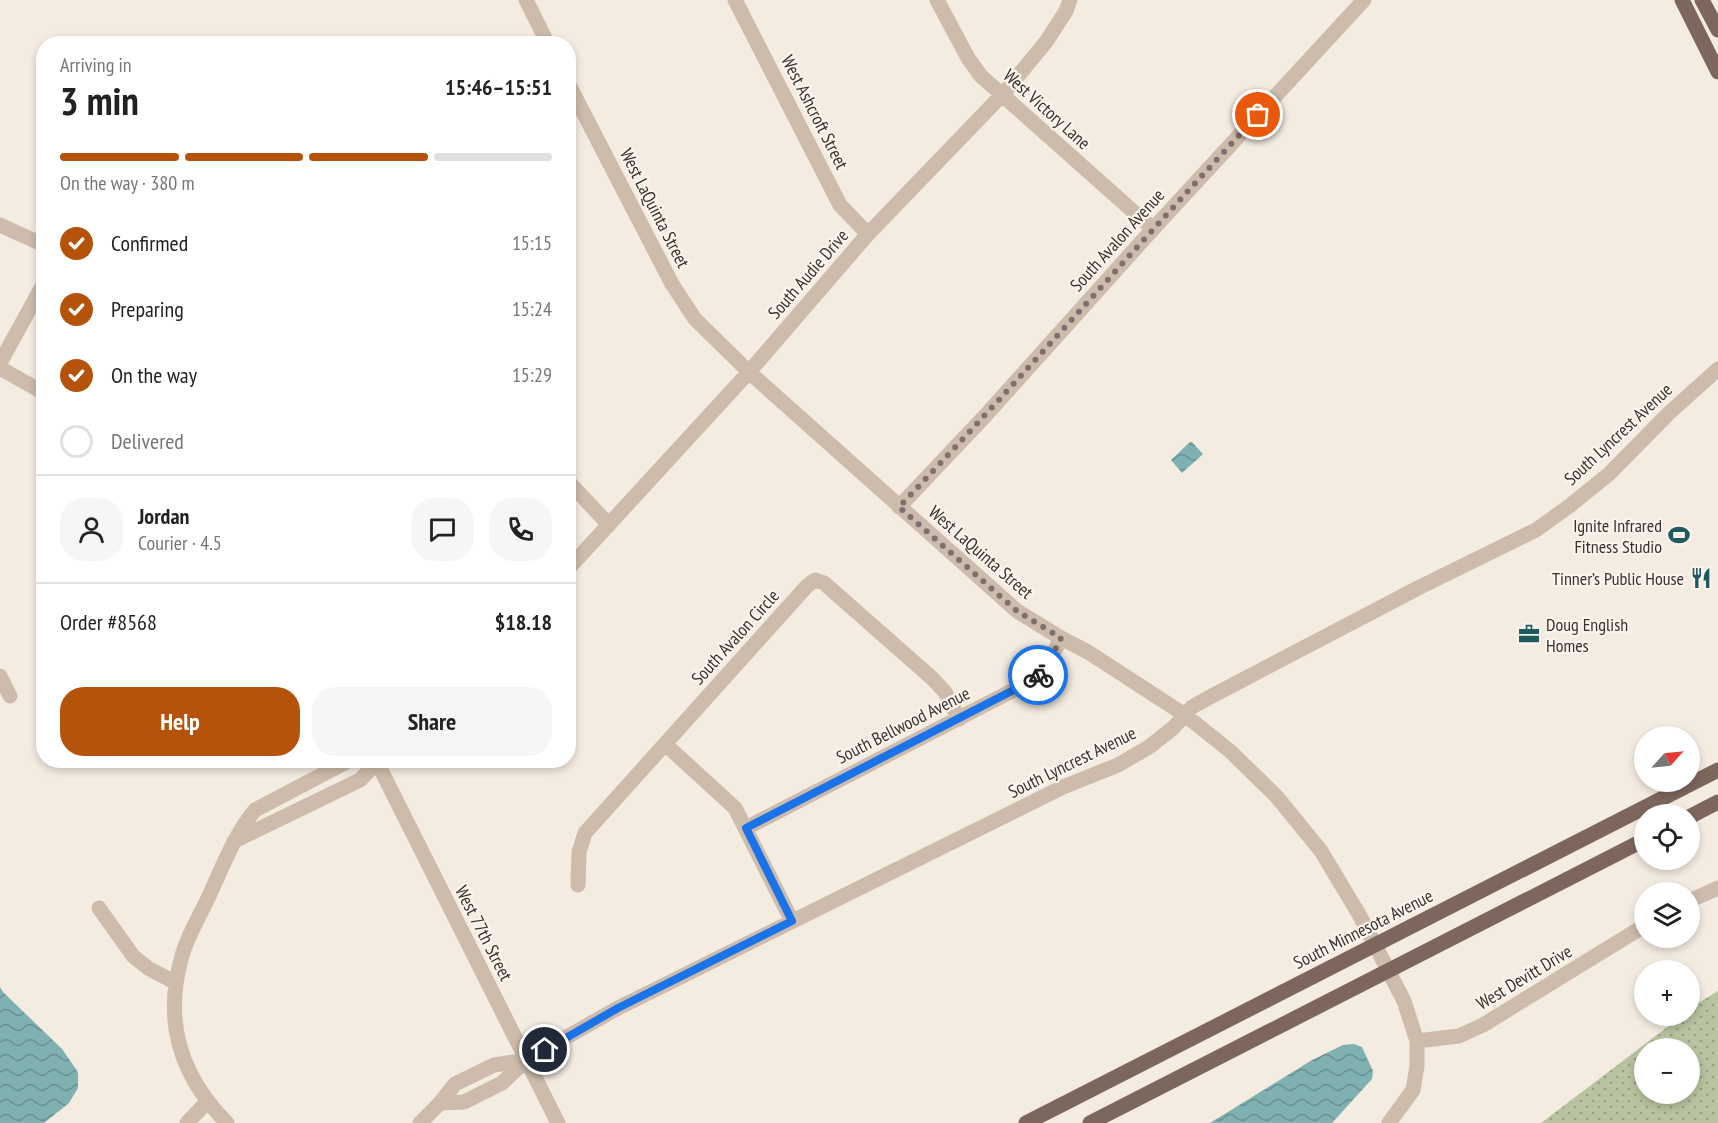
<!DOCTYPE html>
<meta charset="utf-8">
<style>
:root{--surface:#fff;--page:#f6f6f6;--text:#222;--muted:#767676;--line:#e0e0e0;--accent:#b45309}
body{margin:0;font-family:"PT Sans Narrow",sans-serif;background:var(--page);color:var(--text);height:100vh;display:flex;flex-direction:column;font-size:22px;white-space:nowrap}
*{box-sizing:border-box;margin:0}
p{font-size:20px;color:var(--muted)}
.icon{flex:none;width:33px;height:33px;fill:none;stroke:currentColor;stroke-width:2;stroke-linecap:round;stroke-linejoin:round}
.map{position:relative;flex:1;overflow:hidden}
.drawer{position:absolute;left:36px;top:36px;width:540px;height:732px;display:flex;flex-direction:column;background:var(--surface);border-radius:24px;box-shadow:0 3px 9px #0003}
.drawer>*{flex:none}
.needle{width:39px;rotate:63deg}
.buttons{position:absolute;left:1634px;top:726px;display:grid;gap:12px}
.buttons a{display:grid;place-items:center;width:66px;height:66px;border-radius:50%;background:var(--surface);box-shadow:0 3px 9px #0003;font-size:30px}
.pin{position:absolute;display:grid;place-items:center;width:51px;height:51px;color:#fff;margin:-26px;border:3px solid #fff;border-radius:50%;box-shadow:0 2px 6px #0007}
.courier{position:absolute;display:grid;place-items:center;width:60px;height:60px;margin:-30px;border:4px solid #1a73e8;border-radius:50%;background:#fff;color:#222;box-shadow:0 2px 8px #0007}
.summary em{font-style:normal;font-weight:800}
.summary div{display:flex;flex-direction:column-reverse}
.summary{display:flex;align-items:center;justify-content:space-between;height:102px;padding:0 24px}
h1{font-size:39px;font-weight:800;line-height:45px}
.bar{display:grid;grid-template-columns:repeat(4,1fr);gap:9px 6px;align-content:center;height:72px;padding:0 24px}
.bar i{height:8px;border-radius:4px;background:var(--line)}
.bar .active{background:var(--accent)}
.bar p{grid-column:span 4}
.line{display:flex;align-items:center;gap:15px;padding:0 24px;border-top:2px solid var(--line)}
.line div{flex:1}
.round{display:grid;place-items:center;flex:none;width:63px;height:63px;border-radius:24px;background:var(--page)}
ol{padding:0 24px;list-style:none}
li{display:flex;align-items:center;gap:18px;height:66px}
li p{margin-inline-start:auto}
li .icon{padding:6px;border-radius:50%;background:var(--accent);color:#fff;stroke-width:4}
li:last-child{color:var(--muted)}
li i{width:33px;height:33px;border:3px solid var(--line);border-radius:50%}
.cta{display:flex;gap:12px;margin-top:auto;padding:12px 24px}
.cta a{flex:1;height:69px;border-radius:24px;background:var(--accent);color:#fff;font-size:24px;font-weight:800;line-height:69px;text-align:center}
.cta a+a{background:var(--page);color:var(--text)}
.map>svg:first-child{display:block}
.grass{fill:url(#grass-dots);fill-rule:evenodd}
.water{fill:url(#water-waves)}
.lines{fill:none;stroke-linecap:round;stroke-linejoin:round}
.minor{stroke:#cdbbac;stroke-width:15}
.major{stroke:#7d675c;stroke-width:15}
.done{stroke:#7c716b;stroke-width:6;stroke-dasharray:0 10.8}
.route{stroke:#1a73e8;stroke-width:8}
.labels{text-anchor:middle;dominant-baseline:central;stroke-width:4.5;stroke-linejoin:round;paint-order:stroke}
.street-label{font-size:18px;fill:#3b302b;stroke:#fbf5ee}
.poi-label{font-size:18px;fill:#3b302b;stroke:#fbf5ee;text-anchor:end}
</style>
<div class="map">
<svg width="1718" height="1123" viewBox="0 0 1718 1123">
<defs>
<pattern id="grass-dots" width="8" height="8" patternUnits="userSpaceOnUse" patternTransform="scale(1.5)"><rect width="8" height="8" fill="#b8c4a0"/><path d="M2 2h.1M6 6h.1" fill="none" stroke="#97a083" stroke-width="1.8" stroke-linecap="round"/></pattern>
<pattern id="water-waves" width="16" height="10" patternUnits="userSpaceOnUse" patternTransform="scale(1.5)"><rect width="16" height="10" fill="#7fb0b2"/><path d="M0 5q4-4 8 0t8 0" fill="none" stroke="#699091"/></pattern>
</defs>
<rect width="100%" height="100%" fill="#f4ebe1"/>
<path class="grass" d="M1718,991V1123H1541L1682,1016H1689V1010L1703,1000ZM1644,1048H1689V1094H1644Z"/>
<path class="water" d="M1190,442H1192L1203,454L1182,473L1171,460Z
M0,987L3,992L62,1049L78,1072V1088L69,1103L44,1123H0Z
M1354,1044L1362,1047L1373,1071L1372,1079L1332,1123H1210L1312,1060L1343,1045Z"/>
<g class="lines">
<path class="minor" d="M526,0L548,44
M735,0L840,205L868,234
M937,0L968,58L981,76L1153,229
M568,83L672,284L695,319L749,372L1017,611L1061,638L1088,652L1185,715L1230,751L1277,797L1321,851L1360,916L1404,1001L1417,1041V1066L1413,1090L1389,1123
M0,225L44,245
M0,363L44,283
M0,368L44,393
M568,481L609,525
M899,507L985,416L1153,229L1364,0
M568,569L749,372L868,234L1002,95L1046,42L1066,11L1070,0
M0,676L10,696
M665,744L735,808L792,921
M376,760L558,1123
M746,828L1035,679L1048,664L1061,638
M234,841L360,780L379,760
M578,885L579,852L585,833L807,586L815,580L824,583L933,679L945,692L959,719
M1689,901L1718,888
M99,908L133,956L148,968L176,983
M1417,1041L1459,1036L1483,1025L1644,926
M440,1103L464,1102L502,1083L526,1060L618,1008L1063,787L1118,765L1149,747L1173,728L1192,707L1210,697L1418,588L1536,530L1568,507L1609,474L1669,413L1718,369
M187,1123L208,1101
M227,1123C180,1076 163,1021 182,956C187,936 201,914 210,894C223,865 235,834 255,810L350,760
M420,1123L440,1103L455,1084L494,1065L526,1060"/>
<path class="major" d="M1682,0L1718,72
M1702,0L1718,30
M1689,817L1718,802
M1026,1123L1718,770
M1090,1123L1644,840"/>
</g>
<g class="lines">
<path class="done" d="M1038,675L1048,664L1061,638L1017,611L899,507C1021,379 1137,245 1258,115"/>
<path class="route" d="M545,1050L618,1008L792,921L746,828L1035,679L1038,675"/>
</g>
<defs>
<symbol id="stadium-bare" viewBox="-9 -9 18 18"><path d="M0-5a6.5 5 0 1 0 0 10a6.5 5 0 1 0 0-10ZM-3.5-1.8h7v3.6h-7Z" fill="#1f5a5e" stroke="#fbf5ee" stroke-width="2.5" paint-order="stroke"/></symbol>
<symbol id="restaurant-bare" viewBox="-9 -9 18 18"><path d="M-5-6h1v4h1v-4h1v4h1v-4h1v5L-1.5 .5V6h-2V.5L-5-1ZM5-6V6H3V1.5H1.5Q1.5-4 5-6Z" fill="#1f5a5e" stroke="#fbf5ee" stroke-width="2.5" paint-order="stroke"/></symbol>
<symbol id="office-bare" viewBox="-9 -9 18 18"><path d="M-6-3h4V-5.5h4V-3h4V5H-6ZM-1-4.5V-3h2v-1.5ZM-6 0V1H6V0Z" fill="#1f5a5e" stroke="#fbf5ee" stroke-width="2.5" paint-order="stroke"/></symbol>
</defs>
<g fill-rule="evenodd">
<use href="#stadium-bare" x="1664" y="520" width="30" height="30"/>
<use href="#restaurant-bare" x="1686" y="563" width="30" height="30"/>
<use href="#office-bare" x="1514" y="619" width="30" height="30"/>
</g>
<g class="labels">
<g class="street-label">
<text transform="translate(1047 109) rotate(42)">West Victory Lane</text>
<text transform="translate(815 112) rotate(63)">West Ashcroft Street</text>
<text transform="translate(655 208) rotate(63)">West LaQuinta Street</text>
<text transform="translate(1117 240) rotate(-48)">South Avalon Avenue</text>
<text transform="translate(808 274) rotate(-49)">South Audie Drive</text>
<text transform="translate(1618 434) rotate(-43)">South Lyncrest Avenue</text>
<text transform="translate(981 552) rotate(41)">West LaQuinta Street</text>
<text transform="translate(735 637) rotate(-48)">South Avalon Circle</text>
<text transform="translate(903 725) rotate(-27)">South Bellwood Avenue</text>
<text transform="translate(1072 762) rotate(-26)">South Lyncrest Avenue</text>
<text transform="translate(1363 929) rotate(-27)">South Minnesota Avenue</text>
<text transform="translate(484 933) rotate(63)">West 77th Street</text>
<text transform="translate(1524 977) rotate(-31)">West Devitt Drive</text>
</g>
<g class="poi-label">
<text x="1662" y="525">Ignite Infrared<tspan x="1662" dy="21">Fitness Studio</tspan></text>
<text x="1684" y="578">Tinner’s Public House</text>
<text x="1546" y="624" text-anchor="start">Doug English<tspan x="1546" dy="21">Homes</tspan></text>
</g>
</g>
</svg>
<div class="buttons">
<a><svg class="needle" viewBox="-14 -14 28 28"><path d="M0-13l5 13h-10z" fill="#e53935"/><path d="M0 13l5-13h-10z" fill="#767676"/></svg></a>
<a><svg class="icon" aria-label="locate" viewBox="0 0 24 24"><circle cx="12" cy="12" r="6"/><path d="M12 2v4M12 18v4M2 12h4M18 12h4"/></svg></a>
<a><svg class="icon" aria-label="layers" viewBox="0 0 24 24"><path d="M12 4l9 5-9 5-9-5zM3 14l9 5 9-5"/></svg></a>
<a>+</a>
<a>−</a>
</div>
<div class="pin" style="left:1258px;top:115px;background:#ea580c"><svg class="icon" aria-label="bag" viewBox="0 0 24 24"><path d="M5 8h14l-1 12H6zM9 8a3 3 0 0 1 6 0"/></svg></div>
<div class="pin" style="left:545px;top:1050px;background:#1f2937"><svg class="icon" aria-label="home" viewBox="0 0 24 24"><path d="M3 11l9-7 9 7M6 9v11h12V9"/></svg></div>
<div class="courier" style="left:1038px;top:675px"><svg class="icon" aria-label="bike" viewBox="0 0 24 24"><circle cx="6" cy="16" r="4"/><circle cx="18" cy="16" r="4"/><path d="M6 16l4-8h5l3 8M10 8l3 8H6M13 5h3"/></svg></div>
<section class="drawer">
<div class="summary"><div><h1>3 min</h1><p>Arriving in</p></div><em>15:46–15:51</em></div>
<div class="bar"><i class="active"></i><i class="active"></i><i class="active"></i><i></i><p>On the way · 380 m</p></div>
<ol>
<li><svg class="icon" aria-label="check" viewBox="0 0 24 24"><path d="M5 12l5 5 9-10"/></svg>Confirmed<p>15:15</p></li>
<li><svg class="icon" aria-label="check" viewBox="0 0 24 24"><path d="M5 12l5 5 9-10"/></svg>Preparing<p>15:24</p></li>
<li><svg class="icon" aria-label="check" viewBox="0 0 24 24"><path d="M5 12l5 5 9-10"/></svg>On the way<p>15:29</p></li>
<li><i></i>Delivered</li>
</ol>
<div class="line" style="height:108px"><a class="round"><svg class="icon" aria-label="person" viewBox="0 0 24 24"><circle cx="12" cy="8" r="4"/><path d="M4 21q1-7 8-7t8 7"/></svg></a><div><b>Jordan</b><p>Courier · 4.5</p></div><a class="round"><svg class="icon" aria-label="chat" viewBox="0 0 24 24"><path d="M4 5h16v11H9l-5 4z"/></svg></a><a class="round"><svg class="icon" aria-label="phone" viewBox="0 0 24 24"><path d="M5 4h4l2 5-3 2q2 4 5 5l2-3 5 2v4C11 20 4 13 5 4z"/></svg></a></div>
<div class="line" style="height:78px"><div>Order #8568</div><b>$18.18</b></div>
<div class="cta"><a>Help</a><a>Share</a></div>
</section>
</div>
